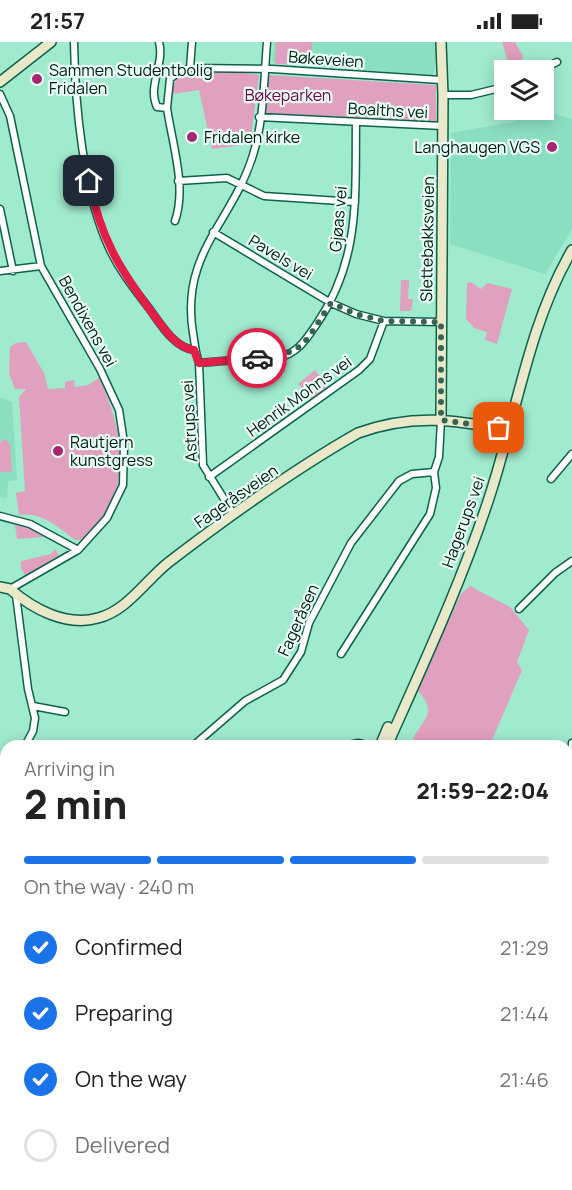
<!DOCTYPE html>
<meta charset="utf-8">
<style>
:root{--surface:#fff;--page:#f2f2f2;--text:#222;--muted:#767676;--line:#e0e0e0;--accent:#1a73e8}
body{margin:0;font-family:Manrope,sans-serif;background:var(--page);color:var(--text);height:100vh;display:flex;flex-direction:column;font-size:22px;white-space:nowrap}
*{box-sizing:border-box;margin:0}
p{font-size:20px;color:var(--muted)}
.icon{flex:none;width:33px;height:33px;fill:none;stroke:currentColor;stroke-width:2;stroke-linecap:round;stroke-linejoin:round}
.map{position:relative;flex:1;overflow:hidden}
.drawer{position:absolute;left:0px;top:698px;width:573px;height:452px;display:flex;flex-direction:column;background:var(--surface);border-radius:18px 18px 0 0;box-shadow:0 3px 15px #0003}
.drawer>*{flex:none}
.fabs{position:absolute;left:494px;top:18px;display:grid;gap:12px}
.fabs a{display:grid;place-items:center;width:60px;height:60px;border-radius:0px;background:var(--surface);box-shadow:0 3px 15px #0003;font-size:30px}
.pin{position:absolute;display:grid;place-items:center;width:51px;height:51px;color:#fff;margin:-26px;border-radius:12px;box-shadow:0 3px 9px #0006}
.courier{position:absolute;display:grid;place-items:center;width:60px;height:60px;margin:-30px;border:4px solid #e11d48;border-radius:50%;background:#fff;color:#222;box-shadow:0 2px 8px #0007}
.overview em{font-style:normal;font-weight:800}
.overview div{display:flex;flex-direction:column-reverse}
.overview{display:flex;align-items:center;justify-content:space-between;height:102px;padding:0 24px}
h1{font-size:39px;font-weight:800;line-height:45px}
.bar{display:grid;grid-template-columns:repeat(4,1fr);gap:9px 6px;align-content:center;height:72px;padding:0 24px}
.bar i{height:8px;border-radius:4px;background:var(--line)}
.bar .active{background:var(--accent)}
.bar p{grid-column:span 4}
ol{padding:0 24px;list-style:none}
li{display:flex;align-items:center;gap:18px;height:66px}
li p{margin-inline-start:auto}
li .icon{padding:6px;border-radius:50%;background:var(--accent);color:#fff;stroke-width:4}
li:last-child{color:var(--muted)}
li i{width:33px;height:33px;border:3px solid var(--line);border-radius:50%}
.status{display:flex;justify-content:space-between;align-items:center;height:42px;padding:0 30px;background:var(--surface);direction:ltr}
.status svg{height:16px;fill:currentColor}
.map>svg:first-child{display:block}
.built{fill:#8bdfc1}
.green{fill:#e0a0bf}
.water{fill:#219ac6}
.lines{fill:none;stroke-linecap:round;stroke-linejoin:round}
.street-casing{stroke:#0e614b;stroke-width:9}
.secondary-casing{stroke:#0e614b;stroke-width:12}
.street{stroke:#fff;stroke-width:6}
.secondary{stroke:#e9e9ca;stroke-width:9}
.tram{stroke:#284e40;stroke-width:1.5}
.done{stroke:#386353;stroke-width:6;stroke-dasharray:0 10.8}
.route{stroke:#e11d48;stroke-width:8}
.poi-dot{fill:#a72673;stroke:#e9fff6;stroke-width:2}
.labels{text-anchor:middle;dominant-baseline:central;stroke-width:4.5;stroke-linejoin:round;paint-order:stroke}
.street-label{font-size:16px;fill:#001a11;stroke:#e9fff6}
.poi-label{font-size:16px;fill:#001a11;stroke:#e9fff6;text-anchor:start}
.park-label{font-size:16px;fill:#70034a;stroke:#e9fff6}
</style>
<div class="status"><b>21:57</b><svg viewBox="0 0 49 12"><path d="M0 12V9h3v3zM5 12V6h3v6zM10 12V3h3v9zM15 12V0h3v12zM26 1h20v11H26zM47 4h2v5h-2z"/></svg></div>
<div class="map">
<svg width="572" height="1148" viewBox="0 0 572 1148">
<rect width="100%" height="100%" fill="#a0eace"/>
<path class="built" d="M274,0H435L437,16L433,34L272,20Z
M539,68L572,77V187L545,232L450,202L451,91L513,80Z
M0,355L12,360L17,438L8,439L7,456L0,455Z"/>
<path class="green" d="M276,0H312L311,23L275,22Z
M502,0H515L523,14L520,24L508,20Z
M232,29L259,33L250,102L212,107L199,48L173,52L172,45L180,33Z
M268,33L436,43V79L264,71Z
M401,238H409L408,257H413L411,269H400V271Z
M471,240L481,247L487,241L512,247L497,302L485,298L487,290L474,286L466,277L467,241Z
M26,300L44,331L48,347L65,346V340L74,338L75,345L88,343L99,336C125,389 135,459 81,498H75C58,485 42,470 19,473L16,451L25,449L19,355L26,347H15L9,331L10,305L16,301Z
M315,328L329,347L313,358L298,342Z
M6,397L10,402L12,430H0V400Z
M15,483L27,485L44,495L17,497Z
M55,507L59,513L26,534L21,527V519L51,512Z
M470,544L510,565L529,588L517,620L522,628L490,703H412C415,681 443,674 417,648L461,552Z
M45,1143H356L363,1148H46Z"/>
<path class="water" d="M6,981V1127L0,1147V986Z
M48,1143H290L292,1148H48Z"/>
<g class="lines">
<defs>
<path id="street" d="M74,0C75,63 83,151 110,208C121,231 136,249 151,269C161,283 175,306 194,308
M159,0C165,22 147,44 157,65L167,66C172,101 187,145 175,179
M190,26L192,0
M540,28L557,20
M0,52L10,74L41,224L100,327L119,368L124,401L123,443L107,476L78,508L10,547
M443,53H471L504,45
M167,66L170,37L180,29L190,26L272,27L441,38
M259,75L443,84
M178,139L227,136L264,154L355,160
M0,167L13,229
M213,190L331,261L356,272L384,279L441,280
M0,229L41,224
M199,321L284,314C300,308 307,296 316,283C361,218 355,155 356,80
M209,435L359,328L370,317L384,279
M551,437L572,412
M234,473L203,423L199,321C195,310 195,302 193,291C180,211 232,181 253,113C264,78 264,37 267,0
M0,474L30,482L78,508
M16,553L28,647L35,676L33,689L25,704
M519,567L555,531L572,519
M341,612L430,472L436,446L434,430L439,415L441,378
M33,664L65,670
M572,701L569,738L572,763
M193,704L245,659L283,638L301,610L309,581L351,501L399,439L412,432L434,430
M344,704L358,701L371,704
M0,747L6,730
M0,826L6,835
M567,1045L572,1044
M391,1143L392,1148
M414,1143L417,1148"/>
<path id="secondary" d="M441,0L443,53L441,378
M0,40L51,0
M0,545L10,547C33,567 66,585 98,576C127,569 146,538 169,520C229,474 293,428 358,391C413,371 455,378 510,388
M380,704L388,685
M387,704C424,621 463,537 491,450C517,369 529,282 572,208
M567,838L572,837
M0,944L6,937
M445,1148L446,1143"/>
</defs>
<use href="#street" class="street-casing"/>
<use href="#secondary" class="secondary-casing"/>
<use href="#street" class="street"/>
<use href="#secondary" class="secondary"/>
<path class="tram" d="M456,1143V1148"/>
</g>
<g class="lines">
<path class="done" d="M257,316C307,312 304,300 331,261L356,272L384,279L441,280V378L499,386"/>
<path class="route" d="M89,139C101,197 119,226 153,272C163,285 176,306 194,308L199,321L257,316"/>
</g>
<g class="poi-dot">
<circle cx="37" cy="37" r="6"/>
<circle cx="192" cy="95" r="6"/>
<circle cx="552" cy="105" r="6"/>
<circle cx="58" cy="409" r="6"/>
</g>
<g class="labels">
<g class="street-label">
<text transform="translate(326 17) rotate(4)">Bøkeveien</text>
<text transform="translate(388 68) rotate(3)">Boalths vei</text>
<text transform="translate(338 177) rotate(-85)">Gjøas vei</text>
<text transform="translate(427 197) rotate(-89)">Slettebakksveien</text>
<text transform="translate(281 215) rotate(31)">Pavels vei</text>
<text transform="translate(88 279) rotate(61)">Bendixens vei</text>
<text transform="translate(299 354) rotate(-36)">Henrik Mohns vei</text>
<text transform="translate(189 379) rotate(-93)">Astrups vei</text>
<text transform="translate(236 454) rotate(-35)">Fageråsveien</text>
<text transform="translate(463 480) rotate(-70)">Hagerups vei</text>
<text transform="translate(298 578) rotate(-66)">Fageråsen</text>
</g>
<g class="poi-label">
<text x="49" y="28">Sammen Studentbolig<tspan x="49" dy="18">Fridalen</tspan></text>
<text x="204" y="95">Fridalen kirke</text>
<text x="540" y="105" text-anchor="end">Langhaugen VGS</text>
<text x="70" y="400">Rautjern<tspan x="70" dy="18">kunstgress</tspan></text>
</g>
<g class="park-label">
<text x="288" y="53">Bøkeparken</text>
</g>
</g>
</svg>
<div class="fabs">
<a><svg class="icon" aria-label="layers" viewBox="0 0 24 24"><path d="M12 4l9 5-9 5-9-5zM3 14l9 5 9-5"/></svg></a>
</div>
<div class="pin" style="left:499px;top:386px;background:#ea580c"><svg class="icon" aria-label="bag" viewBox="0 0 24 24"><path d="M5 8h14l-1 12H6zM9 8a3 3 0 0 1 6 0"/></svg></div>
<div class="pin" style="left:89px;top:139px;background:#1f2937"><svg class="icon" aria-label="home" viewBox="0 0 24 24"><path d="M3 11l9-7 9 7M6 9v11h12V9"/></svg></div>
<div class="courier" style="left:257px;top:316px"><svg class="icon" aria-label="car" viewBox="0 0 24 24"><path d="M5 17H2v-5l4-1 3-4h7l3 4 3 1v5h-3M9 17h6M6 11h13"/><circle cx="7" cy="17" r="2"/><circle cx="17" cy="17" r="2"/></svg></div>
<section class="drawer">
<div class="overview"><div><h1>2 min</h1><p>Arriving in</p></div><em>21:59–22:04</em></div>
<div class="bar"><i class="active"></i><i class="active"></i><i class="active"></i><i></i><p>On the way · 240 m</p></div>
<ol>
<li><svg class="icon" aria-label="check" viewBox="0 0 24 24"><path d="M5 12l5 5 9-10"/></svg>Confirmed<p>21:29</p></li>
<li><svg class="icon" aria-label="check" viewBox="0 0 24 24"><path d="M5 12l5 5 9-10"/></svg>Preparing<p>21:44</p></li>
<li><svg class="icon" aria-label="check" viewBox="0 0 24 24"><path d="M5 12l5 5 9-10"/></svg>On the way<p>21:46</p></li>
<li><i></i>Delivered</li>
</ol>
</section>
</div>
